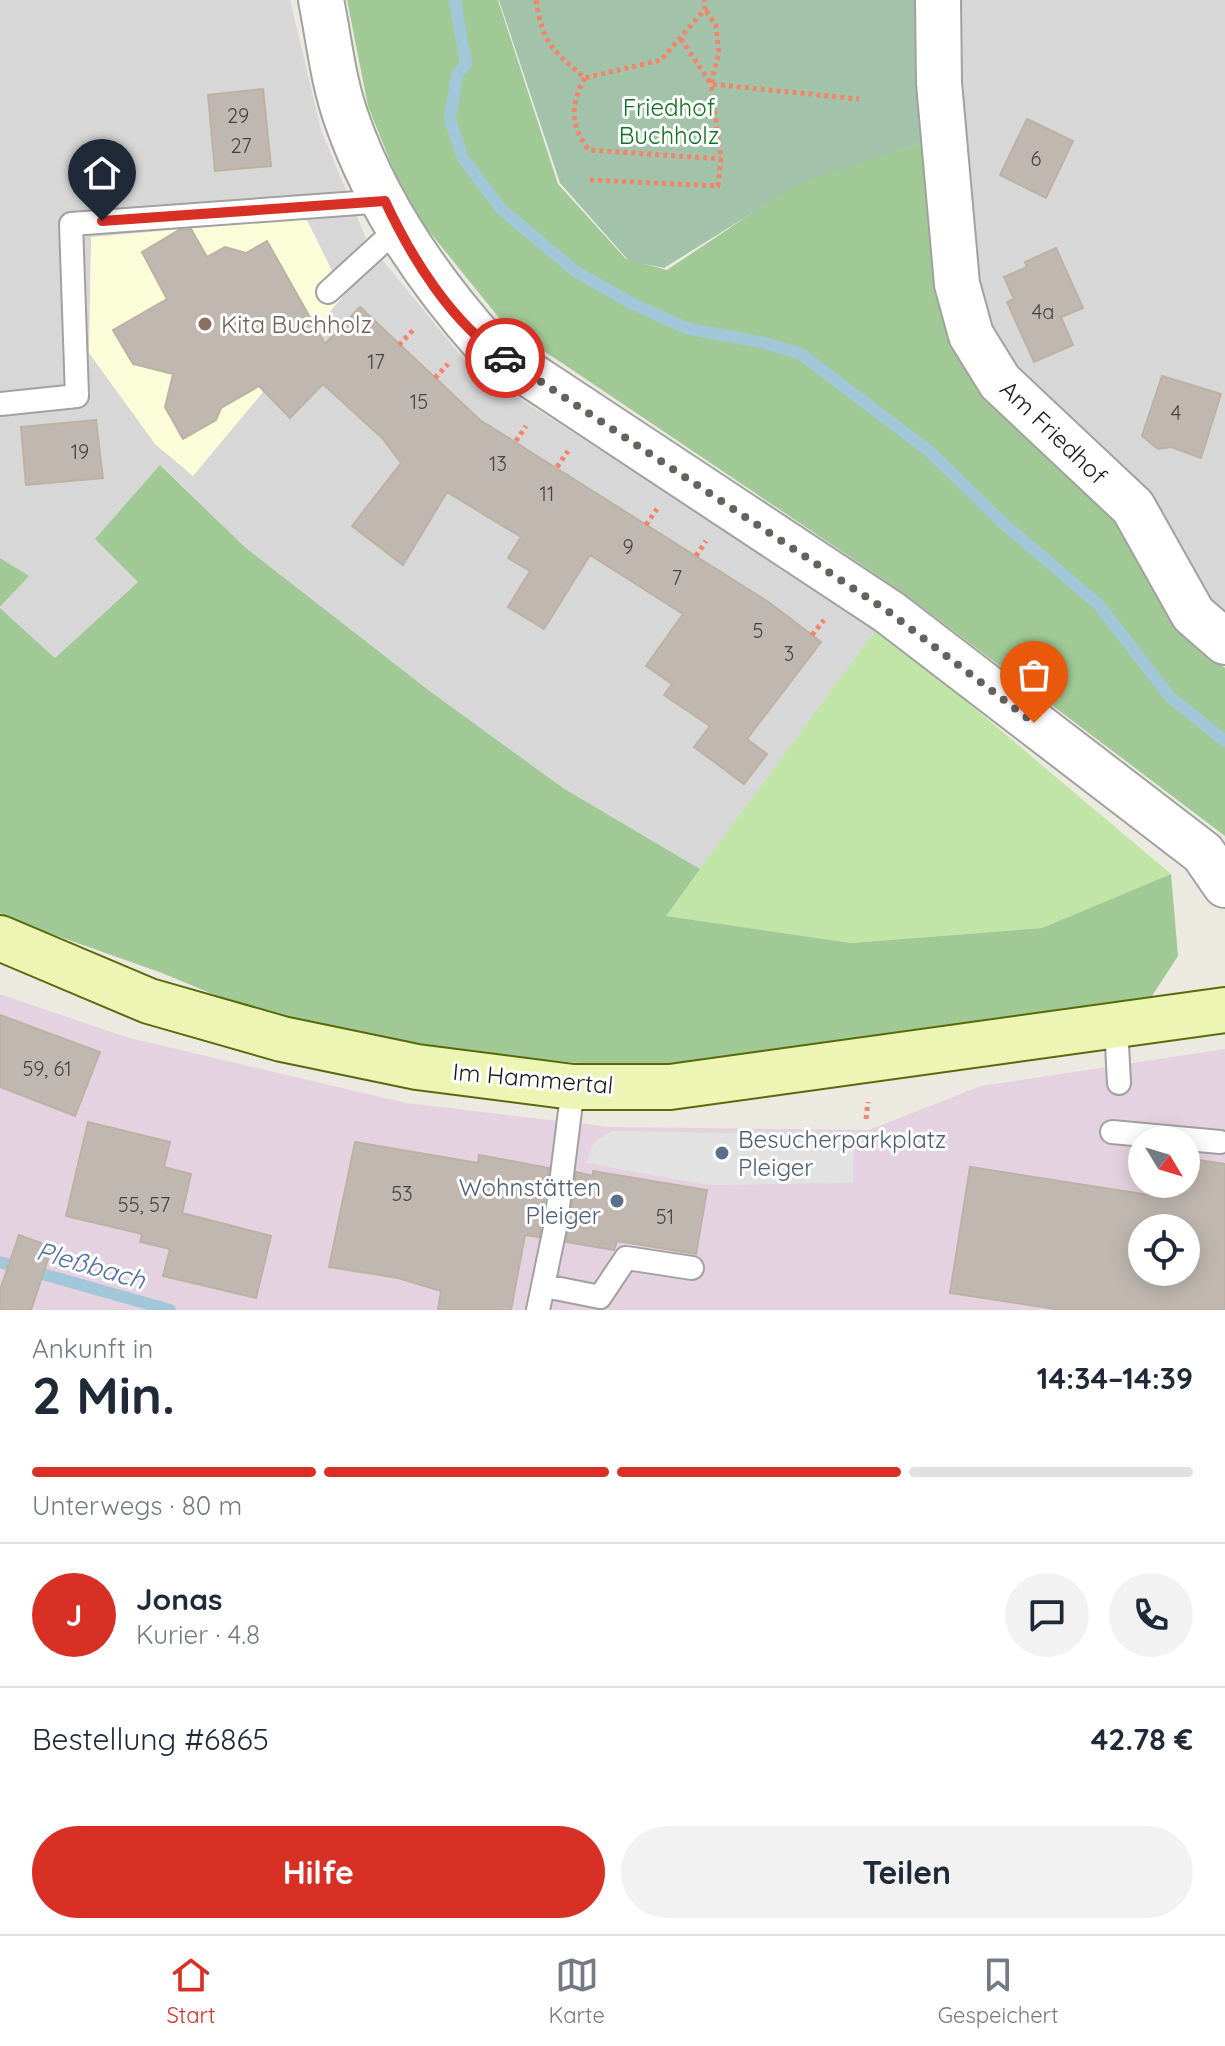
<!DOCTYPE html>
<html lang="de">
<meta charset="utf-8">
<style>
:root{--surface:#fff;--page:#f2f2f3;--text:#1f2937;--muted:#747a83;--line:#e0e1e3;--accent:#d93025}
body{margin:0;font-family:Quicksand,sans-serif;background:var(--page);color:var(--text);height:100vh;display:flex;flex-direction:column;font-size:30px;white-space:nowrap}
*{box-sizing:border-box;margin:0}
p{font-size:26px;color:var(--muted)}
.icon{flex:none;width:44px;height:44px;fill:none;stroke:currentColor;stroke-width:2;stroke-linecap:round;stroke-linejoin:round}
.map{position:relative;height:1310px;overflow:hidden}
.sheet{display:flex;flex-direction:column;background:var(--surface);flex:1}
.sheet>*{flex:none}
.needle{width:52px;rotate:128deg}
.fabs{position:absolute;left:1128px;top:1126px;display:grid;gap:16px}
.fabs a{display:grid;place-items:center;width:72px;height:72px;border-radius:50%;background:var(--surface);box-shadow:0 4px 20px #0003;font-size:40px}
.pin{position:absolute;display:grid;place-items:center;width:68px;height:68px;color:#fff;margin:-82px -34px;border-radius:50% 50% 50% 0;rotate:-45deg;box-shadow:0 0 8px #0007}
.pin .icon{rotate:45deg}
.courier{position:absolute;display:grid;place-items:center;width:80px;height:80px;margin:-40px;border:6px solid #d93025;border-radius:50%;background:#fff;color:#222;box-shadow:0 2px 10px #0007}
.headline em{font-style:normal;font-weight:700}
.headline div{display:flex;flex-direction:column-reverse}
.headline{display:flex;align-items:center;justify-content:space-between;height:136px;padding:0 32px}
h1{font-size:52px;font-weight:700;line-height:60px}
.bar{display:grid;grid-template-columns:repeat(4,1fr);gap:12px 8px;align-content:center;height:96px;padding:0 32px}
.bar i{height:10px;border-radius:6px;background:var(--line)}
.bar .active{background:var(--accent)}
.bar p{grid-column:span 4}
.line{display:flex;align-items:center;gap:20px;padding:0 32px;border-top:2px solid var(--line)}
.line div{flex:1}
.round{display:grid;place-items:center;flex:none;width:84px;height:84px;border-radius:42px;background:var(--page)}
.action{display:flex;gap:16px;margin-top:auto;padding:16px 32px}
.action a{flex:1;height:92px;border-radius:48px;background:var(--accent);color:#fff;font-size:32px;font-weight:700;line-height:92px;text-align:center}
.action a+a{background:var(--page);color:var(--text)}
.dock{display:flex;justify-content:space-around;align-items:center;height:112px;border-top:2px solid var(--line);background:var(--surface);font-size:22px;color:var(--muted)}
.dock a{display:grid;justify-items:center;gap:4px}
.dock .active{color:var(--accent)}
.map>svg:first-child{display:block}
.residential{fill:#d8d7d7}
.industrial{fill:#e5d2e0;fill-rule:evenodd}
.education{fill:#fafdd8}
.grass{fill:#c0e5a7}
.forest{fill:#a1c996}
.cemetery{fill:#a2c3aa}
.parking{fill:#e2e2e2}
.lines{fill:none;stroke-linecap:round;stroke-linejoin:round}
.stream{stroke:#a2c7d8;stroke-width:12}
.building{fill:#c0b8b0;stroke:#bcb1a3;stroke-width:2;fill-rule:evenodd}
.service-casing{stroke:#a1a1a1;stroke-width:26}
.minor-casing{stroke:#a1a1a1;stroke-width:48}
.tertiary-casing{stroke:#a1a1a1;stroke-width:48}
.secondary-casing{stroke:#576909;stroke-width:48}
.path{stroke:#f2846b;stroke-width:5;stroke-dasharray:4 4;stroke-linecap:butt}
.service{stroke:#fff;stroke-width:22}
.minor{stroke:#fff;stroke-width:44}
.tertiary{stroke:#fff;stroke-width:44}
.secondary{stroke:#edf5b4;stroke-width:44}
.done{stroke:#64625f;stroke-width:8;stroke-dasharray:0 14.4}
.route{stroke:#d93025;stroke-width:10}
.education-dot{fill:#8d6e63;stroke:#fff;stroke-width:3}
.service-dot{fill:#5c6f8a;stroke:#fff;stroke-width:3}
.labels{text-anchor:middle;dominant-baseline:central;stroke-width:6;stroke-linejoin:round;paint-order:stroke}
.number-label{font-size:20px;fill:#444240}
.park-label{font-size:24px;fill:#107120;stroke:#fff}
.education-label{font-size:24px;fill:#785e54;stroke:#fff;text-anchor:start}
.street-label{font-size:24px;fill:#1a1a1a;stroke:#fff}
.service-label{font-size:24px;fill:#4e5e75;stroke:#fff;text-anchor:start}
.water-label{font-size:26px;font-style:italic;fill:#4d71a4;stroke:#fff}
</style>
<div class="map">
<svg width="1225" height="1310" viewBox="0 0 1225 1310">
<rect width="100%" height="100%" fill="#ece9e0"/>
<path class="residential" d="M0,0H290L321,130L367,241L470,367L878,627L700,869L563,788L431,692L246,548L161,465L138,582L55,658L0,608L28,576L0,558Z
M959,0H1225V633L1016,376L974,307Z"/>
<path class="industrial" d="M0,994L126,1037L406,1103L610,1127L869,1130L981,1086L1225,1049V1310H0ZM1142,1140H1186V1184H1142ZM1142,1228H1186V1272H1142Z"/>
<path class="education" d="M306,218L344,295L193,476L155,444L89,353L91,237Z"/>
<path class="grass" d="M878,627L1171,874L1042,928L851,943L665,916Z"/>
<path class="forest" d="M347,0H498L558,184L626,259L667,270L800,181L932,140L956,349L985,401L1114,511L1200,647L1225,668V836L902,592L504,324L407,204L368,106Z
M160,465L246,548L431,692L563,788L700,869L666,916L851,943L1042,928L1171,874L1178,956L1150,999L672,1072L423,1048L285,1024L162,973L18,922L0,913V608L55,658L138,582L95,539Z
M0,558L29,576L0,607Z"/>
<path class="cemetery" d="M499,0H927L932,140L802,182L664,268L629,261L560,183Z"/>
<path class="parking" d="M612,1131L854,1135L853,1183L709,1185L586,1163L594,1142Z"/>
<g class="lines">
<path class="stream" d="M455,0L466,64L457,75L450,119L463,158L501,209L575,271L631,303L686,328L765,343L801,354L929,451L1004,524L1099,605L1170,697L1225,741
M0,1262L170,1310"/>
</g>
<path class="building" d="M263,89L271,166L215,171L208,95Z
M1027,119L1073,141L1046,198L1000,175Z
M191,229L207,257L225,247L246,253L267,241L325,344L360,307L480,420L770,603L821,642L747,739L767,754L744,784L694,747L710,726L664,695L672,684L646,666L683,614L590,555L544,629L508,607L530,571L508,558L521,537L447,492L403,565L352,526L401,463L383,439L323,384L290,418L259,386L221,408L216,420L183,439L165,407L173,374L133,364L113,330L167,299L142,252L179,230Z
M1056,248L1083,308L1061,317L1073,345L1034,362L1007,302L1014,299L1004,277L1027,267L1025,262Z
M1162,376L1221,394L1201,458L1171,447L1158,449L1142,436Z
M96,420L103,478L26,485L21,427Z
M0,1015L100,1052L75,1116L0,1087Z
M88,1122L170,1142L164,1167L191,1174L182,1213L271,1236L256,1298L163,1276L170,1249L140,1242L142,1234L66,1216Z
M355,1142L478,1163L479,1155L549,1168L539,1237L525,1235L511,1310H438L441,1291L398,1278L329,1267Z
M1186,1158L1225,1164V1310H1062L950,1293L970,1167L1149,1195L1151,1184H1186ZM1142,1228H1186V1272H1142Z
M593,1171L707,1190L696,1254L617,1241L614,1250L566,1242L576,1172L593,1176Z
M19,1235L52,1247L31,1310H0V1290Z"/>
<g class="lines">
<defs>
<path id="service" d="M328,292L398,228
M0,404L77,396L71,224L385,201
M1116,1025L1119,1083
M1112,1132L1220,1142
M545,1286L600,1297L626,1258L692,1268
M538,1310L556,1223L573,1087"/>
<path id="minor" d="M938,0L939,83L957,284L971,335L1000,382L1133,507L1193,614L1225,642"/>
<path id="tertiary" d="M321,0C329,39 333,82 347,120C376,204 430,282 488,347L889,612L1203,853L1225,885"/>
<path id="secondary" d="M0,938L149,1001L282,1039L417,1067L573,1087H670L1225,1010"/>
</defs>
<use href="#service" class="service-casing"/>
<use href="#minor" class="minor-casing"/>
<use href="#tertiary" class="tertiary-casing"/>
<use href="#secondary" class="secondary-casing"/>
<path class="path" d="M536,0C543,44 552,50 585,78L661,60L705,9L704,0
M681,39L711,84L859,99
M585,78C570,104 570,127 589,150L721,159
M590,180L718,186L721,159L711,84L719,52L716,26L705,9
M399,345L415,328
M435,378L448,364
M516,441L526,426
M557,467L568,451
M646,525L657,509
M696,556L706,541
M812,635L824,620
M866,1119L868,1102"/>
<use href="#service" class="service"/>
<use href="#minor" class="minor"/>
<use href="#tertiary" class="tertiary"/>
<use href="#secondary" class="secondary"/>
</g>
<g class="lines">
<path class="done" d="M505,358L889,612L1034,723"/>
<path class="route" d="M102,221L385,201C411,257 452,324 505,358"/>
</g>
<circle class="education-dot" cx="205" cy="324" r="8"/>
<g class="service-dot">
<circle cx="722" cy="1153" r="8"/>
<circle cx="617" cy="1201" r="8"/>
</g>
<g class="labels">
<g class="number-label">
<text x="238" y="115">29</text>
<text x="241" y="145">27</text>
<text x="1036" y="158">6</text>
<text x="1043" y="311">4a</text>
<text x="376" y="361">17</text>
<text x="419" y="401">15</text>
<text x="1176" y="412">4</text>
<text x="80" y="451">19</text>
<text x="498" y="463">13</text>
<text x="547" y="493">11</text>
<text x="628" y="546">9</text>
<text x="677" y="577">7</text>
<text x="758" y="630">5</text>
<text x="789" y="653">3</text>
<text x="47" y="1068">59, 61</text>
<text x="402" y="1193">53</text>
<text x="144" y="1204">55, 57</text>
<text x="665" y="1216">51</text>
</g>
<g class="park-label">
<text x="669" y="107">Friedhof<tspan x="669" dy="28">Buchholz</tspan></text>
</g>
<g class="education-label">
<text x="221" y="324">Kita Buchholz</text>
</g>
<g class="street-label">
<text transform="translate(1054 432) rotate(44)">Am Friedhof</text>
<text transform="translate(533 1078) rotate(5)">Im Hammertal</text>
</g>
<g class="service-label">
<text x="738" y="1139">Besucherparkplatz<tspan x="738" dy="28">Pleiger</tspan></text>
<text x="601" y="1187" text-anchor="end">Wohnstätten<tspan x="601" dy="28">Pleiger</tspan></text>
</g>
<g class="water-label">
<text transform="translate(91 1265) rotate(16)">Pleßbach</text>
</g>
</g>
</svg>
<div class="fabs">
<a><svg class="needle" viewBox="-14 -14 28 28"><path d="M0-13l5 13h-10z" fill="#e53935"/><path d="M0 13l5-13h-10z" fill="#747a83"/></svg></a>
<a><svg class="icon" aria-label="locate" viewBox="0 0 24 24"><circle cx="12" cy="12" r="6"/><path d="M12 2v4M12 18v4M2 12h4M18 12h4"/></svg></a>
</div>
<div class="pin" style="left:1034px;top:723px;background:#ea580c"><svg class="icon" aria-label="bag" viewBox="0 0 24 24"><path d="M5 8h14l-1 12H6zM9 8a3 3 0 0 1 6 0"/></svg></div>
<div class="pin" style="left:102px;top:221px;background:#1f2937"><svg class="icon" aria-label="home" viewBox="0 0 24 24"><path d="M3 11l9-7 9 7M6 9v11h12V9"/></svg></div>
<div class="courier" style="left:505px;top:358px"><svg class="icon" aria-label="car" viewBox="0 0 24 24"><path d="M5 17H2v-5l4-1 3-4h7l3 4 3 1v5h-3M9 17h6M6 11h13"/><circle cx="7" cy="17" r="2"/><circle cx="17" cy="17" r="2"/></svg></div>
</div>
<section class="sheet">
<div class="headline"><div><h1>2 Min.</h1><p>Ankunft in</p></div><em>14:34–14:39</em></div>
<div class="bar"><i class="active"></i><i class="active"></i><i class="active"></i><i></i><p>Unterwegs · 80 m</p></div>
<div class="line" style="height:144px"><b class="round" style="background:var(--accent);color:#fff">J</b><div><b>Jonas</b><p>Kurier · 4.8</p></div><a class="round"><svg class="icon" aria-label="chat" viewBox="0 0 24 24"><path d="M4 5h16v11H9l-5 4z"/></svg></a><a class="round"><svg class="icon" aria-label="phone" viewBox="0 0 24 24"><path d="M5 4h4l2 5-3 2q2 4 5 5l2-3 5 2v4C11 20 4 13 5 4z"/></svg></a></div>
<div class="line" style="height:104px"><div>Bestellung #6865</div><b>42.78 €</b></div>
<div class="action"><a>Hilfe</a><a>Teilen</a></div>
</section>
<nav class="dock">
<a class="active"><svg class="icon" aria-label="home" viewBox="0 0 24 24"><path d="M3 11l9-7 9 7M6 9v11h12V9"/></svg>Start</a>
<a><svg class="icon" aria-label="map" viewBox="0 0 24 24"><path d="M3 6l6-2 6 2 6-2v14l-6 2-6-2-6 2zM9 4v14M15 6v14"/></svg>Karte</a>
<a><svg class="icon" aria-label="saved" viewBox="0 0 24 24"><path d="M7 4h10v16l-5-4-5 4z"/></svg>Gespeichert</a>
</nav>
